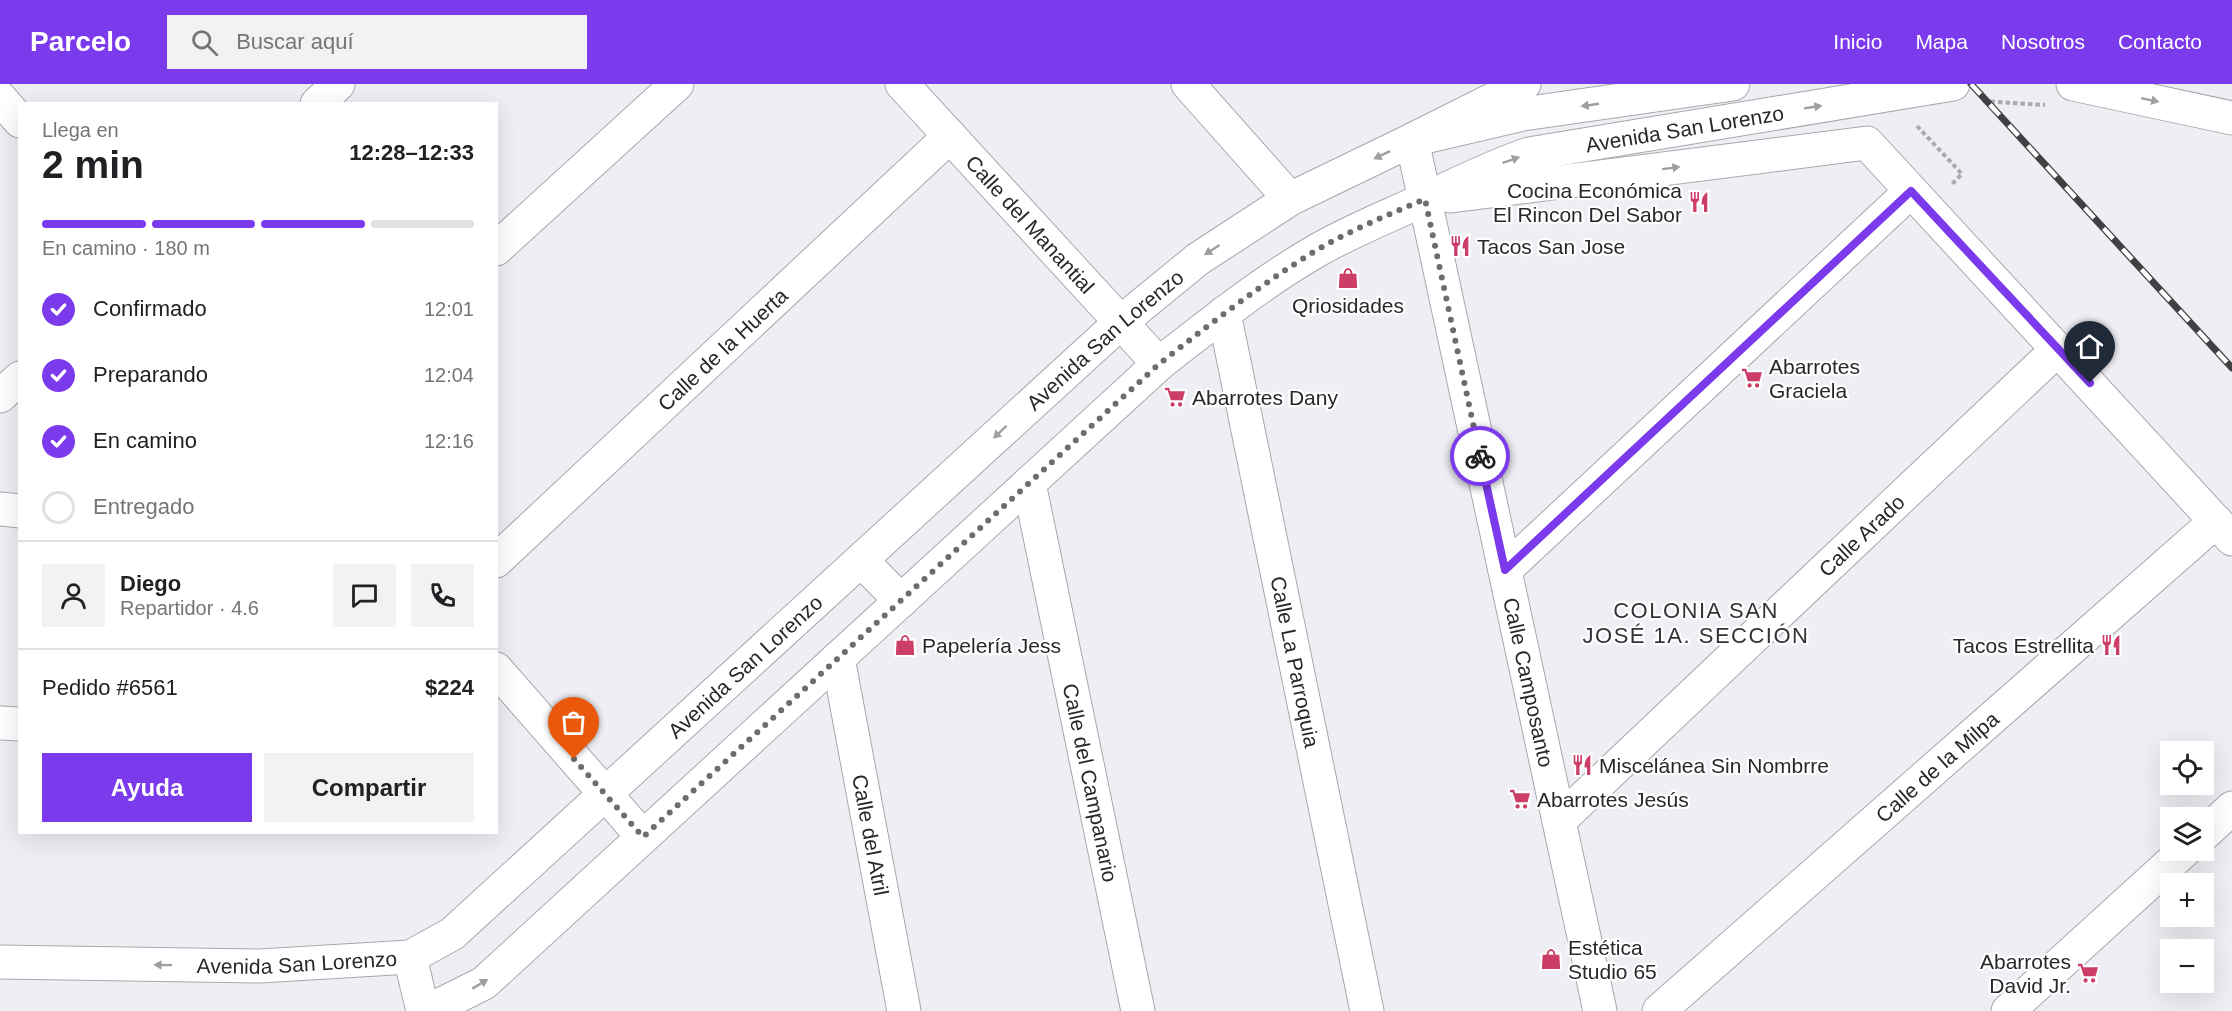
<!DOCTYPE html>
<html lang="es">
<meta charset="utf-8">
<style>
:root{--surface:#fff;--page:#f2f2f2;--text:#202124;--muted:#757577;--line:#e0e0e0;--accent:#7c3aed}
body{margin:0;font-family:Arial,sans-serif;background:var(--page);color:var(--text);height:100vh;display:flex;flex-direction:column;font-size:22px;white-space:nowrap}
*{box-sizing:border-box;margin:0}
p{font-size:20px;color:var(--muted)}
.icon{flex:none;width:33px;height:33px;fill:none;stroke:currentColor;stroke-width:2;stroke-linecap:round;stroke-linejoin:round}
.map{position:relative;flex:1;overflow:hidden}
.panel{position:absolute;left:18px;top:18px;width:480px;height:732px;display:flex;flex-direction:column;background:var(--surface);border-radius:0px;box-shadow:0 6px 24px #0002}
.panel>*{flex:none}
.buttons{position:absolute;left:2160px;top:657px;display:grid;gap:12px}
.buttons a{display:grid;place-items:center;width:54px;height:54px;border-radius:0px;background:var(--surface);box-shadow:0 6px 24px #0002;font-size:30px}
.pin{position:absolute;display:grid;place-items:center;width:51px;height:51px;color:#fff;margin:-62px -26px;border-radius:50% 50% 50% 0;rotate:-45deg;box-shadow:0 0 6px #0007}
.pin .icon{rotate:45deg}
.courier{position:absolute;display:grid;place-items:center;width:60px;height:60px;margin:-30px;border:4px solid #7c3aed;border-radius:50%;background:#fff;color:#222;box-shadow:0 2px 8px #0007}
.overview em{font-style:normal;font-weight:700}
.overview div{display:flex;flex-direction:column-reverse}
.overview{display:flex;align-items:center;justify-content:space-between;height:102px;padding:0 24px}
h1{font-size:39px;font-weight:700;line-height:45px}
.bar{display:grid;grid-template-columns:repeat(4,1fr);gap:9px 6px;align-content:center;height:72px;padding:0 24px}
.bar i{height:8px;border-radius:4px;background:var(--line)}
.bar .on{background:var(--accent)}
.bar p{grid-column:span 4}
.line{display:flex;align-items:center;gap:15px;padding:0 24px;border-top:2px solid var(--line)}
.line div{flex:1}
.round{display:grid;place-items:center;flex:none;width:63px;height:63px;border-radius:0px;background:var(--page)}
ol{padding:0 24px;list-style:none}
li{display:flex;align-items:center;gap:18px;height:66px}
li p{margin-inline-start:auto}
li .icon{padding:6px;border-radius:50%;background:var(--accent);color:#fff;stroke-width:4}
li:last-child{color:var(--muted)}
li i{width:33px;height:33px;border:3px solid var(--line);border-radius:50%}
.action{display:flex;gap:12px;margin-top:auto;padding:12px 24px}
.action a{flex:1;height:69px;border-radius:0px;background:var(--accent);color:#fff;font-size:24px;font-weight:700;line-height:69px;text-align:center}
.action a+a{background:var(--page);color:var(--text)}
header{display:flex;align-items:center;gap:36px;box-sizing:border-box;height:84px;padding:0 30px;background:var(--accent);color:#fff}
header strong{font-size:28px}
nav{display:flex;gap:33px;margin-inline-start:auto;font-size:21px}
.search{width:420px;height:54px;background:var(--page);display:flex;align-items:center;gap:15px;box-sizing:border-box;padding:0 21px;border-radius:0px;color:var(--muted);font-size:22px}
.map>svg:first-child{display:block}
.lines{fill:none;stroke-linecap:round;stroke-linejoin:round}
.minor-casing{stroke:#a7a8ad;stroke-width:35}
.path{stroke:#a9a9ae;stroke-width:4;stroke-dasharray:4.5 3;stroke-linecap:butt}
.minor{stroke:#fff;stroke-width:33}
.rail-casing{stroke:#414143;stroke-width:7}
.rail{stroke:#fff;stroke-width:4.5;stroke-dasharray:14;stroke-linecap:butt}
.oneway{fill:#9e9e9f}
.done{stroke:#6d6d71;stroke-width:6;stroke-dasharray:0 10.8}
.route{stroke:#7c3aed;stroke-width:8}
.labels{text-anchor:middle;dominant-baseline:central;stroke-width:4.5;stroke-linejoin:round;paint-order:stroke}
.street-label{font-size:21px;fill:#28282a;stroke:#fff}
.poi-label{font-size:21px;fill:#28282a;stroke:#fff;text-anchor:start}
.neighbourhood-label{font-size:22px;letter-spacing:1.5px;fill:#323337;stroke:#fff}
</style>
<header>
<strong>Parcelo</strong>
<div class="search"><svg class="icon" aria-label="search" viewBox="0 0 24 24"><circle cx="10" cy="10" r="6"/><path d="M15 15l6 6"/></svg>Buscar aquí</div>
<nav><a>Inicio</a><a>Mapa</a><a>Nosotros</a><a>Contacto</a></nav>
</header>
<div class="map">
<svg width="2232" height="927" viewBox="0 0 2232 927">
<rect width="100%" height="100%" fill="#eeeef4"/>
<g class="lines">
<defs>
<g id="minor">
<path id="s1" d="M902,0L1159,280"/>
<path d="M1188,0L1290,115"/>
<path id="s2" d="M1524,0L1412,56L1600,927"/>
<path d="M2073,0L2232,34"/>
<path d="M0,14L20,37"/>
<path d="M317,20L338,0"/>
<path d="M1451,112L1867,59L2232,455"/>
<path d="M496,165L677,0"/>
<path id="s3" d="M1224,229L1367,927"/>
<path d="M0,312L20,294"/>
<path id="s4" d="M1029,399L1138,927"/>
<path d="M0,425L20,427"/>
<path d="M861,476L901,517"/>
<path id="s5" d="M496,477L950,52"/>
<path d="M1505,486L1911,107"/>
<path id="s6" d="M838,574L904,927"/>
<path d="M496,585L643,753"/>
<path d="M0,639L20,640"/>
<path id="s7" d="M1559,737L2058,265"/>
<path d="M2204,750L2232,724"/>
<path d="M410,873L423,927"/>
<path id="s8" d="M0,878L260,882L410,873L452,850L1121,238L1198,175L1290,115L1412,56L1523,30L1733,0"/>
<path id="s9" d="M428,927L484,899L1159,280C1210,240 1262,198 1318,166C1353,146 1389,132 1425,115C1460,99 1493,82 1529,70L1953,0"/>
<path id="s10" d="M1659,927L2216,437"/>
<path d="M2008,927L2185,766"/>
</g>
</defs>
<use href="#minor" class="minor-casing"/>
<path class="path" d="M1983,17L2045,21
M1917,42L1962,90L1952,100"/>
<use href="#minor" class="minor"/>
<defs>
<path id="rail" d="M1971,0L2232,284"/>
</defs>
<use href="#rail" class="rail-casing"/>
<use href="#rail" class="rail"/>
</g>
<defs><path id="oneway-solid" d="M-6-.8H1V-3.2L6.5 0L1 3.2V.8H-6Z" transform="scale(1.5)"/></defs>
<g class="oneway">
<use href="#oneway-solid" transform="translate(2150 16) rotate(12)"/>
<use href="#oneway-solid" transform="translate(1590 21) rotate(172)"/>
<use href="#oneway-solid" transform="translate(1813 23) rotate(-9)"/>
<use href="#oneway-solid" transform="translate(1382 71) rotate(154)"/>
<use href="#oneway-solid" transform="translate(1511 76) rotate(-19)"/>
<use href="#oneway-solid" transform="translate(1671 84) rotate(-7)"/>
<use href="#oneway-solid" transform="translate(1212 166) rotate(147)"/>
<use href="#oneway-solid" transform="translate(1000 348) rotate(137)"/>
<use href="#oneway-solid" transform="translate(163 881) rotate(-179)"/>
<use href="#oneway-solid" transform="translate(480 900) rotate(-31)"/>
</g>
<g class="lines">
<path class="done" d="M574,675L643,753L1159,280C1210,240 1261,200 1317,166C1351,146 1388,131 1425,115L1480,372"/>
<path class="route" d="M1480,372L1505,486L1911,107L2090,299"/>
</g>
<defs>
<symbol id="restaurant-bare" viewBox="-9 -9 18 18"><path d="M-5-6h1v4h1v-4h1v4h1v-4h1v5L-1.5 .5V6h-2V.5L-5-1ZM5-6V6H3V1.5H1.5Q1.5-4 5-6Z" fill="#cc3e68" stroke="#fff" stroke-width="2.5" paint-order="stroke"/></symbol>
<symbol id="shop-bare" viewBox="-9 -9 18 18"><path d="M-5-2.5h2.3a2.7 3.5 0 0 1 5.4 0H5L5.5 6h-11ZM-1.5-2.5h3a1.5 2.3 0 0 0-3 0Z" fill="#cc3e68" stroke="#fff" stroke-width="2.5" paint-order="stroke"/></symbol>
<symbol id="supermarket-bare" viewBox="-9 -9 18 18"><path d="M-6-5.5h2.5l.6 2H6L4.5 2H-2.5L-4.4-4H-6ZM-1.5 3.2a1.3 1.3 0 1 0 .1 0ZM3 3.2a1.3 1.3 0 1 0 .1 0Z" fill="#cc3e68" stroke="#fff" stroke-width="2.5" paint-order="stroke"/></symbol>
</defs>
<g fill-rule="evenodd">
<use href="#restaurant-bare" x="1684" y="103" width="30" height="30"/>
<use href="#restaurant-bare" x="1445" y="147" width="30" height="30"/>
<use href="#shop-bare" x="1333" y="179" width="30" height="30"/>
<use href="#supermarket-bare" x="1737" y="279" width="30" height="30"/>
<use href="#supermarket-bare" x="1160" y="298" width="30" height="30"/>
<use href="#shop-bare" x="890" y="546" width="30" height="30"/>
<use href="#restaurant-bare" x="2096" y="546" width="30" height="30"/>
<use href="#restaurant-bare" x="1567" y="666" width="30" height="30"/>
<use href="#supermarket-bare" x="1505" y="700" width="30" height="30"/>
<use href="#shop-bare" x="1536" y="860" width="30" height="30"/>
<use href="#supermarket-bare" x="2073" y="874" width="30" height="30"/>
</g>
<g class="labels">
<g class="street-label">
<text stroke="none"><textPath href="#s9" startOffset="1564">Avenida San Lorenzo</textPath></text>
<text stroke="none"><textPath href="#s1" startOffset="190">Calle del Manantial</textPath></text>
<text stroke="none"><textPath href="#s8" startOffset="1341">Avenida San Lorenzo</textPath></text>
<text stroke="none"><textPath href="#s5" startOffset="310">Calle de la Huerta</textPath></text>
<text stroke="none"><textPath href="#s7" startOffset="416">Calle Arado</textPath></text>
<text stroke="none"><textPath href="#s3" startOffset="356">Calle La Parroquia</textPath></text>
<text stroke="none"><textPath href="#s8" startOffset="855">Avenida San Lorenzo</textPath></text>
<text stroke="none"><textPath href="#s2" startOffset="680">Calle Camposanto</textPath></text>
<text stroke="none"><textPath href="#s10" startOffset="370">Calle de la Milpa</textPath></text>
<text stroke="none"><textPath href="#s4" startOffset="306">Calle del Campanario</textPath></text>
<text stroke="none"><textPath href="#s6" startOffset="180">Calle del Atril</textPath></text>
<text stroke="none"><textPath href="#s8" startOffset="297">Avenida San Lorenzo</textPath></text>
</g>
<g class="poi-label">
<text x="1682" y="106" text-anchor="end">Cocina Económica<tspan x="1682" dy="24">El Rincon Del Sabor</tspan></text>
<text x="1477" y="162">Tacos San Jose</text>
<text x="1348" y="221" text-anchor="middle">Qriosidades</text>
<text x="1769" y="282">Abarrotes<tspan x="1769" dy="24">Graciela</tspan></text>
<text x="1192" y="313">Abarrotes Dany</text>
<text x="922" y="561">Papelería Jess</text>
<text x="2094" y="561" text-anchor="end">Tacos Estrellita</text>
<text x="1599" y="681">Miscelánea Sin Nombrre</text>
<text x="1537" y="715">Abarrotes Jesús</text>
<text x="1568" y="863">Estética<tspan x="1568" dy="24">Studio 65</tspan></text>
<text x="2071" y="877" text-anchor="end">Abarrotes<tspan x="2071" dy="24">David Jr.</tspan></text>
</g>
<g class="neighbourhood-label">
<text x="1696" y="526">COLONIA SAN<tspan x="1696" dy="25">JOSÉ 1A. SECCIÓN</tspan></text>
</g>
</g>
</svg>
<div class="buttons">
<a><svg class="icon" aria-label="locate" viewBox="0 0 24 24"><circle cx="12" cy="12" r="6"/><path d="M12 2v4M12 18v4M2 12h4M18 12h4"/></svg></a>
<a><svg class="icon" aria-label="layers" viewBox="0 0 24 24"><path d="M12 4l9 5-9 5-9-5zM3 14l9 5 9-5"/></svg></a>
<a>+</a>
<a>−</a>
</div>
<div class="pin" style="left:574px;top:675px;background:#ea580c"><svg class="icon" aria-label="bag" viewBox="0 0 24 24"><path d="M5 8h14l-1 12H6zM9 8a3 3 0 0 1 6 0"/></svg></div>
<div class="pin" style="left:2090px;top:299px;background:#1f2937"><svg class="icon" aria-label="home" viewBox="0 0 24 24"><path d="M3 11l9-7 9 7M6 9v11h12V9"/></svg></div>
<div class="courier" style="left:1480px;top:372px"><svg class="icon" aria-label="bike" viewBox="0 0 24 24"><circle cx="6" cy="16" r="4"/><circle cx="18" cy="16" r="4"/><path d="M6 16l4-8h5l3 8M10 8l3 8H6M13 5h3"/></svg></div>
<section class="panel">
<div class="overview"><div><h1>2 min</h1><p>Llega en</p></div><em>12:28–12:33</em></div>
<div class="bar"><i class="on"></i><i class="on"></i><i class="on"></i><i></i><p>En camino · 180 m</p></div>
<ol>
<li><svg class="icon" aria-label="check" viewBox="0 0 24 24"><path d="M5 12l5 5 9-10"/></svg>Confirmado<p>12:01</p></li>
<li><svg class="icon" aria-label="check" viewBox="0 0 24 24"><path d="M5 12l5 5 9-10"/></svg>Preparando<p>12:04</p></li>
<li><svg class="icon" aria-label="check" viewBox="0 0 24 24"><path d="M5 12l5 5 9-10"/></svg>En camino<p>12:16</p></li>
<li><i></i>Entregado</li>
</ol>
<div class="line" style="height:108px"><a class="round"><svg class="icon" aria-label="person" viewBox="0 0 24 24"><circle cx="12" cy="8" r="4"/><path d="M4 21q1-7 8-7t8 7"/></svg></a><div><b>Diego</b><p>Repartidor · 4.6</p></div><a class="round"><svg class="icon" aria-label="chat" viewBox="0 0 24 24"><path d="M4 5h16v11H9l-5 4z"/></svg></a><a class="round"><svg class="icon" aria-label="phone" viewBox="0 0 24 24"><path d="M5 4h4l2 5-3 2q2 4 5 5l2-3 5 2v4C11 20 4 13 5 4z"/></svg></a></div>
<div class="line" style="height:78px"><div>Pedido #6561</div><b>$224</b></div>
<div class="action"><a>Ayuda</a><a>Compartir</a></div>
</section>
</div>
